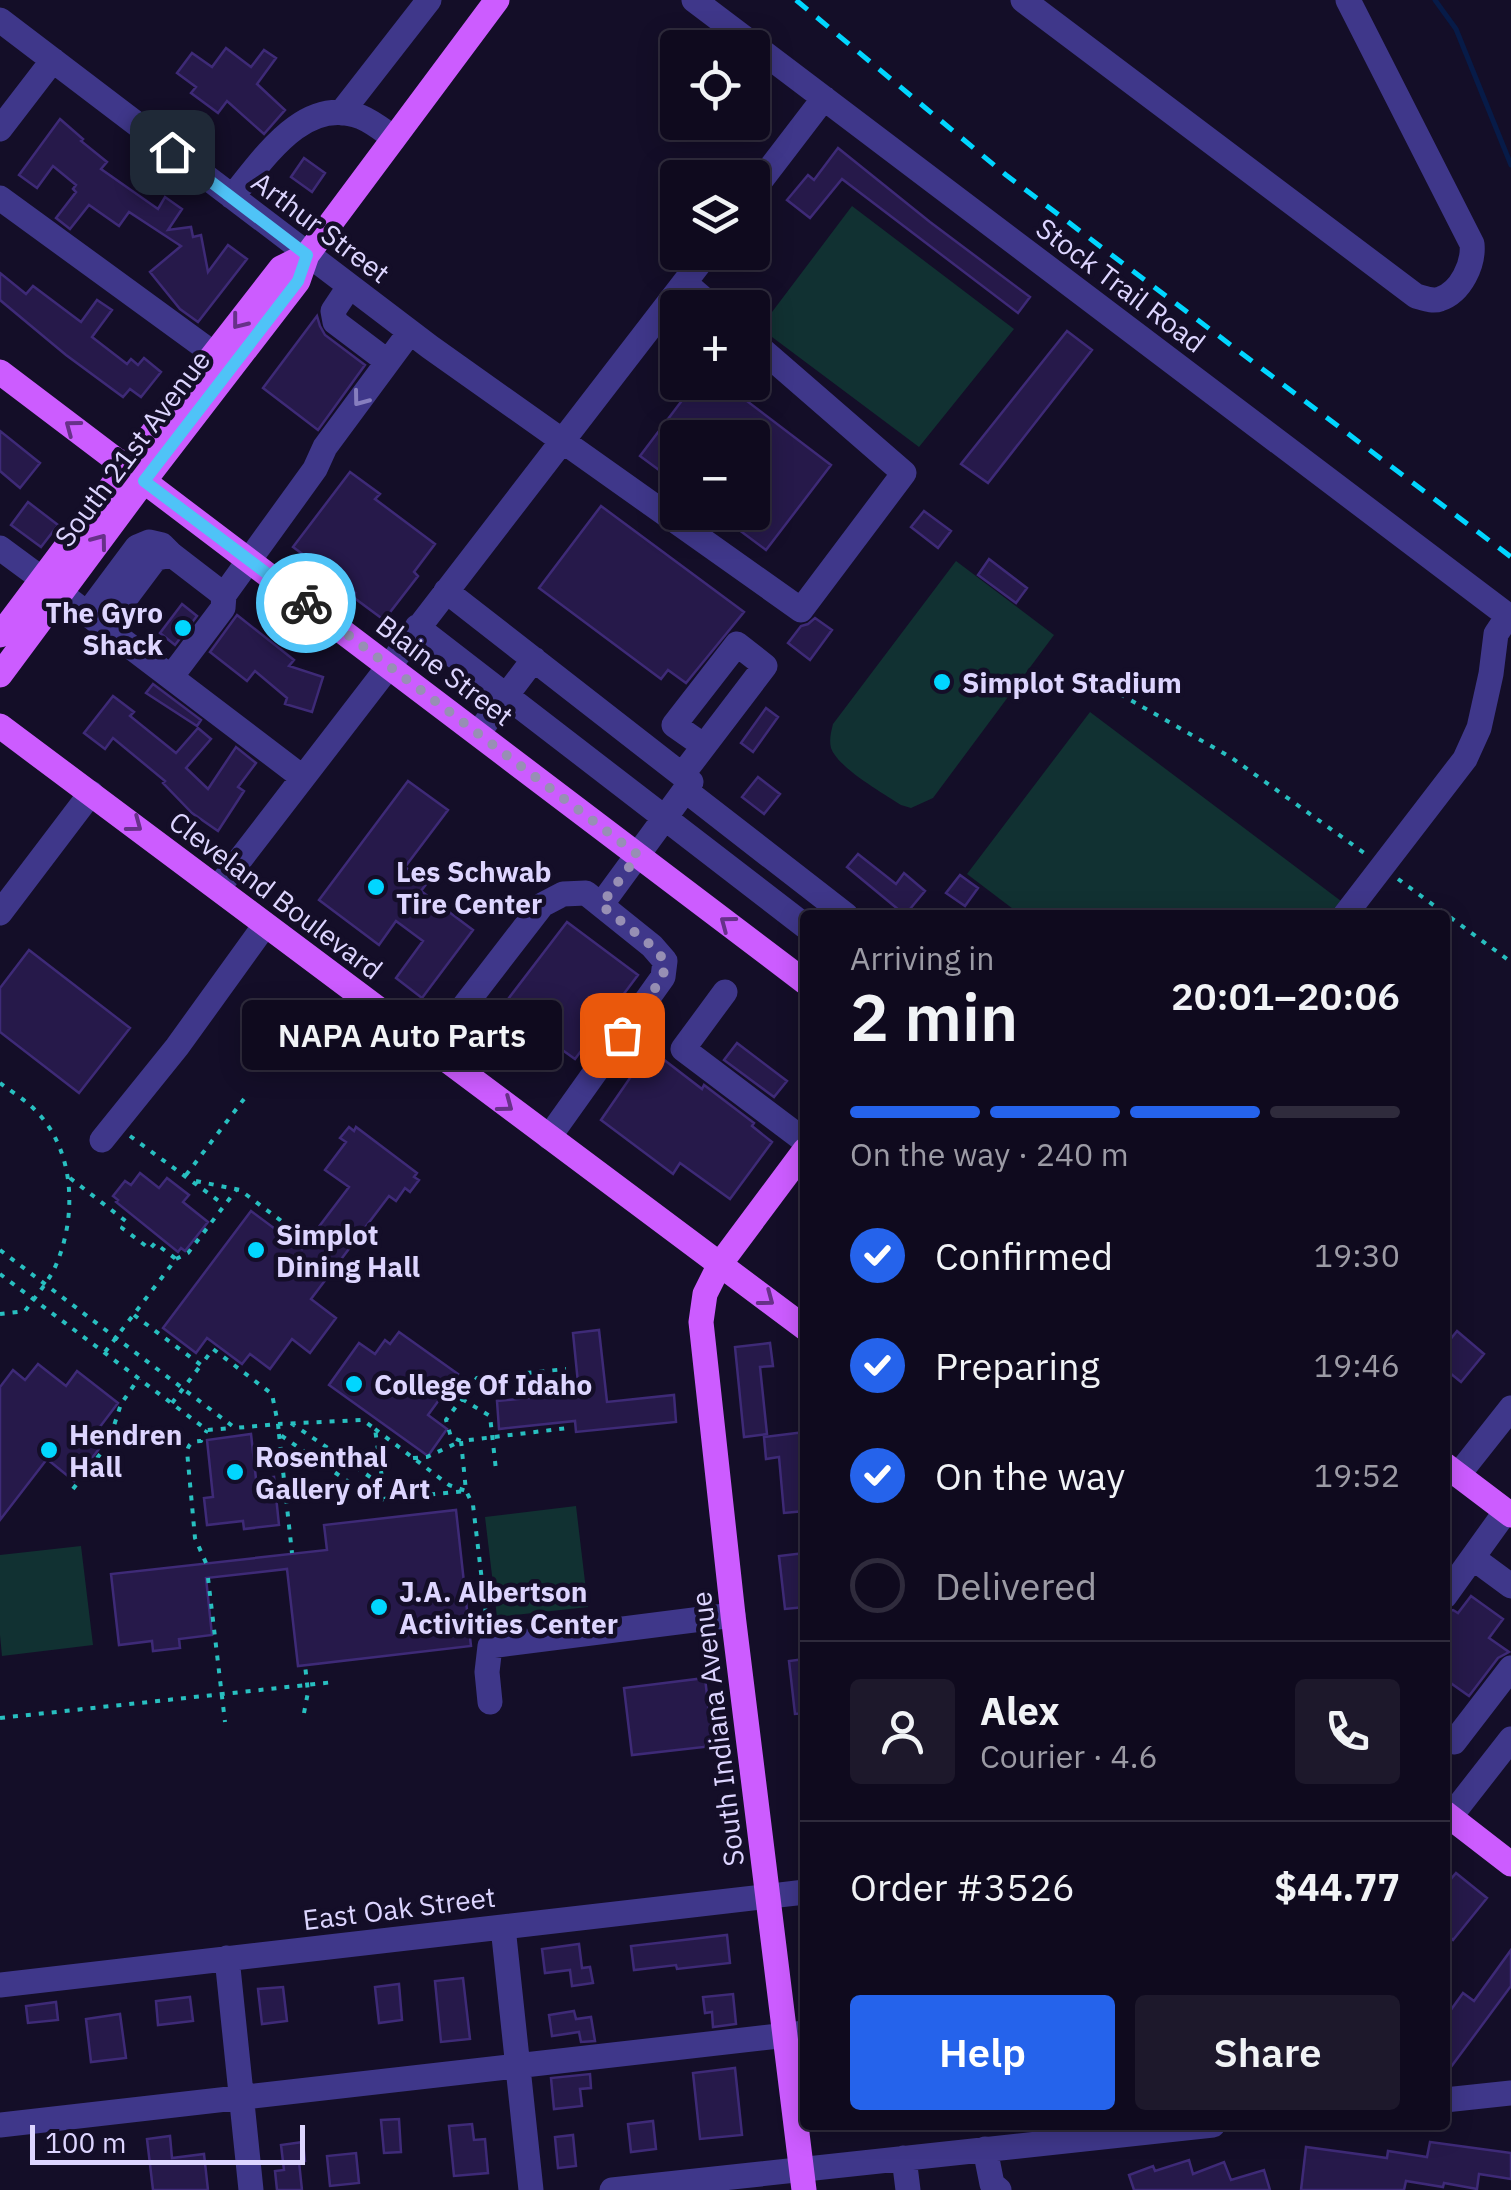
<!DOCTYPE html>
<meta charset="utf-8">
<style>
:root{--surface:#0f0a1e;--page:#1d182b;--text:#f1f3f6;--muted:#9b9aa4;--line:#2f2b3c;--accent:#2563eb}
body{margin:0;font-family:"IBM Plex Sans",sans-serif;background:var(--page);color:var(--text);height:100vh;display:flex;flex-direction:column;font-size:38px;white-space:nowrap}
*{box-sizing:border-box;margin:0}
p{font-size:32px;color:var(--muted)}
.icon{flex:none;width:55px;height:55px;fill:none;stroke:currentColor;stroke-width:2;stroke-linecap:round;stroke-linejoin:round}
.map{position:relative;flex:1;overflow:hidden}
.panel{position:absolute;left:800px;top:910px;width:650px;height:1220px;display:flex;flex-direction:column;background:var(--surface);border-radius:10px;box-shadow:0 5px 25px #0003,0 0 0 2px var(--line)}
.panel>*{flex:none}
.tools{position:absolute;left:660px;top:30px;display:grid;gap:20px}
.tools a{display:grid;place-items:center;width:110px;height:110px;border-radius:10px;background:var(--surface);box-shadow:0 5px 25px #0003,0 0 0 2px var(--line);font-size:50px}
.scale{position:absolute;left:30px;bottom:25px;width:275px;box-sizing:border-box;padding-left:10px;border:5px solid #ddd5ff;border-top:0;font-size:28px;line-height:35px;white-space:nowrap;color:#ddd5ff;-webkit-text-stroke:8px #140e28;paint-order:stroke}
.pin{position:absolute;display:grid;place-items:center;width:85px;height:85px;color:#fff;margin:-42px;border-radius:20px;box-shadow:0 5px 15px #0006}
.courier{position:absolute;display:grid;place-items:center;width:100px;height:100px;margin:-50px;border:8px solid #4fc3f7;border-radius:50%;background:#fff;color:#222;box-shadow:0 2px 12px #0007}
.bubble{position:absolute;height:70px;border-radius:10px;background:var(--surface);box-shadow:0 5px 25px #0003,0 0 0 2px var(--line);font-size:32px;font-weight:600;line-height:70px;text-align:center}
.headline em{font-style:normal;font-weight:600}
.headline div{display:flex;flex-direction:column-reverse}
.headline{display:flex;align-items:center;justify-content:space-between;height:170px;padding:0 50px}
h1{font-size:65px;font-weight:600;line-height:75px}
.bar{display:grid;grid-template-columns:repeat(4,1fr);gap:15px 10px;align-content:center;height:120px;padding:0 50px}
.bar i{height:12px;border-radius:8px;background:var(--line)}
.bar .current{background:var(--accent)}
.bar p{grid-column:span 4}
.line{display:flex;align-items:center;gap:25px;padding:0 50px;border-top:2px solid var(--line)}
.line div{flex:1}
.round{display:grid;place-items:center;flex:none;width:105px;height:105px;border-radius:10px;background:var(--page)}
ol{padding:0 50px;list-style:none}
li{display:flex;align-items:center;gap:30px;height:110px}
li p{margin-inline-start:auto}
li .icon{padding:10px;border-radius:50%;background:var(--accent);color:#fff;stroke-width:4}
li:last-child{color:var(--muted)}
li i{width:55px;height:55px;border:5px solid var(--line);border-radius:50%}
.button{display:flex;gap:20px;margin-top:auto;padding:20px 50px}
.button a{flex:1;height:115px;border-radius:10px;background:var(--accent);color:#fff;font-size:40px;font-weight:600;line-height:115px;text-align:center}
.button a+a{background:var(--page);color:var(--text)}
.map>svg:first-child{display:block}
.green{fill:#113132}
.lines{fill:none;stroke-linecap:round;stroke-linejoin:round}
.stream{stroke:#071b48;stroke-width:5}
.building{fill:#26194a;stroke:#3e2a77;stroke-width:2.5}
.path{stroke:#28bfc0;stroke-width:4;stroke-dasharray:5 8;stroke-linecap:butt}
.minor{stroke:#3f378a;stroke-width:25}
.major{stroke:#cc5cff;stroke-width:25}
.rail{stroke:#01d6ff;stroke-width:5;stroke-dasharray:15 12;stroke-linecap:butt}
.oneway{stroke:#673189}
.oneway2{stroke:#867ebf}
.done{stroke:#978fb4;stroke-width:10;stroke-dasharray:0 18}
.route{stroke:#4fc3f7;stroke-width:12}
.poi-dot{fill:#01d6ff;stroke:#140e28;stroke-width:4}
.labels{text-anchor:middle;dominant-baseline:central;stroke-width:9;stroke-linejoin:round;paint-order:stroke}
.street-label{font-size:28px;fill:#ddd5ff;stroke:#140e28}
.poi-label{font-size:28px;font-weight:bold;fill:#ddd5ff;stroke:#140e28;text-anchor:start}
</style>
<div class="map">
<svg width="1511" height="2190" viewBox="0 0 1511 2190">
<rect width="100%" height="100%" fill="#140e28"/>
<path class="green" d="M852,206L1014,329L919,447L760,328Z
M956,561L1054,635L933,798L911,808L901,805C883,793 838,768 831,748C829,740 831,732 833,724Z
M1090,712L1341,901L1331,915H1021L967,874Z
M576,1506L588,1607L497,1617L485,1517Z
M81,1546L93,1645L2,1656L0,1635V1555Z"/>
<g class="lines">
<path class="stream" d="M1435,0L1456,29L1511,165"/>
</g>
<path class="building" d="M226,48L251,67L264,50L276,58L257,84L285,110L264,134L227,101L218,113L191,93L196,87L177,73L192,53L212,67Z
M60,119L83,139L81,141L107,162L101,169L158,209L165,197L182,209L168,230L191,227L193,237L201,235L208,272L228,245L247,259L198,322L180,309L150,272L181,246L129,212L119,226L89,205L70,229L56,218L76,192L73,189L76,185L53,166L37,188L19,175Z
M838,148L930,222L1030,297L1018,313L842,179L810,218L787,200L808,175L814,180Z
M304,158L325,173L312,192L291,177Z
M0,273L26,294L33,286L81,322L97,300L112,310L92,337L127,364L131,359L138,365L144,358L161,372L141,397L130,389L123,397L66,355L0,300Z
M317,316L320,326L325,335L365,365L318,430L263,388Z
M1067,331L1092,350L988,483L961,464Z
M696,382H722L831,465L766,550L715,512H752V438H678V484L640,456Z
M0,431L40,463L20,488L0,471Z
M350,472L380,494L375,499L435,544L414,572L418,576L384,620L353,597L355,593L293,547Z
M28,502L58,525L41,547L11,525Z
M601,506L744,612L686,683L668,670L661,679L539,588Z
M924,511L951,531L938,548L911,527Z
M989,559L1027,588L1016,603L978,575Z
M182,604L197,616L175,645L160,633Z
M237,615L294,660L289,666L323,677L312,712L285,704L287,698L255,671L247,681L210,652Z
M815,618L832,630L810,660L788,643L801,626L808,624Z
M153,684L201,720L197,726L146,693Z
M113,696L134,712L130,716L176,753L198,728L211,739L186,768L208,789L236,747L256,763L238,787L244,791L218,831L192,813L163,783L165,781L113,738L105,749L84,733Z
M766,708L778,717L753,752L741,743Z
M758,777L780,794L764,814L742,797Z
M408,781L448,810L405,867L427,883L421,891L473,930L422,998L396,978L423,941L396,921L379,945L319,900Z
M858,854L896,884L904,873L925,891L905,915L847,867Z
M960,875L978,888L965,906L946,893Z
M567,922L638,975L575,1059L502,1007Z
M29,950L130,1028L79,1093L0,1032V988Z
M737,1043L787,1081L774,1097L724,1060Z
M650,1049L702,1089L704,1085L754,1123L752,1126L772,1142L730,1199L680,1163L673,1174L601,1120Z
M349,1127L354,1131L356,1127L417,1173L414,1177L419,1180L410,1192L405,1188L396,1201L389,1196L311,1299L336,1318L310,1353L292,1339L270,1369L250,1354L242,1364L207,1338L196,1353L163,1328L251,1211L302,1249L349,1187L325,1170L346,1142L340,1138Z
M140,1173L159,1188L167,1178L189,1195L183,1202L208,1222L185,1251L181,1248L178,1252L116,1202L118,1200L113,1196L125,1181L131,1185Z
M599,1330L607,1402L674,1395L676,1422L576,1432L575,1421L499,1429L497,1401L579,1393L573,1333Z
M1457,1331L1484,1354L1461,1382L1445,1369V1346Z
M399,1332L458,1374L428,1415L447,1429L428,1456L329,1385L359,1343L375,1354L385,1340L390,1344Z
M770,1343L773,1366L760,1367L767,1434L744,1437L735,1347Z
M38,1364L66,1386L77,1371L118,1403L96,1432L106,1440L74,1481L47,1459L0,1520V1387L13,1370L25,1380Z
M805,1432V1511L784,1513L779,1457L766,1459L764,1437Z
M251,1434L256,1479L274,1477L279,1525L244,1529L243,1521L207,1525L204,1498L213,1497L207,1440Z
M456,1510L471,1646L298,1666L287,1569L206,1578L212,1635L179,1639L180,1648L153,1651L152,1641L119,1645L111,1574L327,1550L324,1525Z
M805,1553V1607L785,1609L779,1556Z
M1471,1596L1503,1619L1489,1638L1509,1652L1498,1658L1469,1696L1445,1679V1612L1453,1610L1458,1613Z
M805,1659V1713L795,1714L789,1661Z
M705,1678L713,1746L632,1755L624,1688Z
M1456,1873L1487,1898L1453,1940L1445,1933V1886Z
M727,1935L730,1963L677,1969L676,1965L634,1970L631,1946Z
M579,1944L582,1968L590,1967L593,1983L572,1986L570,1970L545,1973L542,1949Z
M1511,1950V1986L1445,2075V2018L1463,1993L1474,2001Z
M463,1978L470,2039L441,2042L435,1981Z
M399,1984L402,2020L379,2023L375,1987Z
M283,1987L287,2021L262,2024L258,1989Z
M733,1994L736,2024L713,2027L712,2012L705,2013L703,1997Z
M190,1997L193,2021L158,2025L156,2001Z
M56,2002L58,2020L28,2023L26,2006Z
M574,2011L576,2019L591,2017L595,2041L581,2042L579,2032L552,2036L549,2015Z
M120,2014L126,2058L91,2062L86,2019Z
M735,2068L742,2135L700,2139L693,2073Z
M590,2074L591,2088L580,2089L582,2106L554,2109L551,2078Z
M399,2119L401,2152L384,2153L381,2120Z
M653,2121L656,2149L631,2152L628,2124Z
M472,2124L474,2140L485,2139L488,2173L454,2176L449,2126Z
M573,2135L576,2166L558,2168L555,2137Z
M170,2136L172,2158L204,2154L208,2190H153L147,2139Z
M303,2142L305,2161L299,2162L302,2190H277L275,2171L284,2170L281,2145Z
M1430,2142L1511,2153V2179L1479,2174L1477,2189L1444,2183L1443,2187L1406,2181L1404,2190H1301L1306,2147L1387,2158L1388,2151L1427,2157Z
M356,2153L359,2183L330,2186L327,2156Z
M1189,2160L1193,2174L1224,2162L1231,2180L1264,2170L1270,2190H1134L1129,2175L1153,2166L1155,2171Z"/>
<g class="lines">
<path class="path" d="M1120,694L1232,758L1367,855
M1398,879L1511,962
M0,1083C12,1092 27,1101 37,1112C75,1152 77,1216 56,1265C49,1281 36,1296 25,1311L0,1314
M130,1136L223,1204
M186,1175L244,1099
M70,1178L127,1222L122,1228L150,1249L155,1243L176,1259
M196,1181L240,1190L296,1232
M0,1250L235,1428L278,1424L279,1434L375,1500L466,1491L473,1505L487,1623
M0,1274L207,1430L233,1428
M134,1315L201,1365L213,1349L272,1394L278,1424L363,1420L375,1429L385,1499
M105,1352L176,1259L188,1253L237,1189
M462,1399L490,1416L496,1470
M172,1403L201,1365
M291,1423L382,1485
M375,1429L449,1485L466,1491L461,1441L568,1428
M279,1434L292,1553
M413,1458L427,1457L461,1441L451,1437L446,1420L477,1378L566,1369
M73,1489L108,1444L121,1404L139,1378
M206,1563L195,1538L187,1451C189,1443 193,1441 201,1441L207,1430
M208,1578L225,1722
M304,1713L308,1692L305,1665
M0,1718L334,1682"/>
<path class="minor" d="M694,0L1511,618
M1023,0L1416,296C1424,298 1432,302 1440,299C1461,292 1474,264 1472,244L1348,0
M0,20L430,347L801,610L904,473L752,341
M341,113L429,0
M0,129L53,60
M752,192L824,98
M232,197C263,160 304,94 361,117C373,122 384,131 394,138
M0,198L214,354
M685,283L714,308
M349,287L333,311L335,322L388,362
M0,548L42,579
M446,591L691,782L601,905
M60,593L302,777
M87,614L137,547L149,542L162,545L172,555L224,595L315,469L325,447L410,332
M104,627L152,563L157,558L172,555
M417,627L805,926
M171,677L223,608L224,595
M478,733L534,659
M682,775L765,666L737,644L674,725L704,746
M685,790L846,915
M218,888L708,252
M0,913L91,793
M1345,915L1465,759L1479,728L1491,674L1496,634L1508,616
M725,992L683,1049L805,1141
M431,1049L542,905L563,894L586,893L652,946L665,961L663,977L549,1137
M102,1140L177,1047L265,925
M1458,1475L1511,1408
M1473,1558L1511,1586
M1445,1596L1506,1511
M490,1702L487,1672L490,1646L733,1615
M1445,1736L1454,1742L1511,1668
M1445,1818L1450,1817L1511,1739
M503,1927L531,2190
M227,1958L251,2190
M0,1985L805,1892
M1445,2100L1511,2093
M0,2125L805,2033
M985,2149L992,2184L999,2190
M904,2158L908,2190
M612,2190L1213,2125"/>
<path class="major" d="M0,372L805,982
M0,635L126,467L281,268L307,255
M0,675L144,481L298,281L307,255L497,0
M0,726L805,1328
M1445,1465L1511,1515
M1445,1813L1511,1864
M804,2190L733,1615L701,1322L705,1294L720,1264L805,1150"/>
<path class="rail" d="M796,0L1006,175L1511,557"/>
</g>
<defs><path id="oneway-chevron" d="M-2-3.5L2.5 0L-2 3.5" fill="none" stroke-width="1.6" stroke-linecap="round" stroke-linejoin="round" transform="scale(2.5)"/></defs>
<g class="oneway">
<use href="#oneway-chevron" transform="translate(239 322) rotate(128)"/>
<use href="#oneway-chevron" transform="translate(72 427) rotate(-143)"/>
<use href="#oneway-chevron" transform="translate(100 541) rotate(-53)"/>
<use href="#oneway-chevron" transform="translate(135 825) rotate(37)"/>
<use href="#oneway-chevron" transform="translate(727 923) rotate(-143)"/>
<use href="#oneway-chevron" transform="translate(506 1105) rotate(37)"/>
<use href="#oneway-chevron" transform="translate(767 1299) rotate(37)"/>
</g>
<use class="oneway2" href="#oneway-chevron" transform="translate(360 399) rotate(127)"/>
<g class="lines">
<path class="done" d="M306,603L638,855L601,905L652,946L665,961L663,977L622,1035"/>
<path class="route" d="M172,152L307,255L298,281L144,481L306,603"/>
</g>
<g class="poi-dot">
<circle cx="183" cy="628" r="10"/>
<circle cx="942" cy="682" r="10"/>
<circle cx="376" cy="887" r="10"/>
<circle cx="256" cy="1250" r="10"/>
<circle cx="354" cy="1384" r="10"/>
<circle cx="49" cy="1450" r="10"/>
<circle cx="235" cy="1472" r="10"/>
<circle cx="379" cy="1607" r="10"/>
</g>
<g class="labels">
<g class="street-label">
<text transform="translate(321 227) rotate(37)">Arthur Street</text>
<text transform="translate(1121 285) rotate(37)">Stock Trail Road</text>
<text transform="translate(132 448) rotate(-53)">South 21st Avenue</text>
<text transform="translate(445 670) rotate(37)">Blaine Street</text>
<text transform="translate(276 895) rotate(37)">Cleveland Boulevard</text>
<text transform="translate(717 1729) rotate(-97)">South Indiana Avenue</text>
<text transform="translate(399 1908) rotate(-7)">East Oak Street</text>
</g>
<g class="poi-label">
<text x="163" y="612" text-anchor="end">The Gyro<tspan x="163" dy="32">Shack</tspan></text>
<text x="962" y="682">Simplot Stadium</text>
<text x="396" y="871">Les Schwab<tspan x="396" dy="32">Tire Center</tspan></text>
<text x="276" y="1234">Simplot<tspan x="276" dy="32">Dining Hall</tspan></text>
<text x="374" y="1384">College Of Idaho</text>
<text x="69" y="1434">Hendren<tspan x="69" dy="32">Hall</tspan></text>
<text x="255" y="1456">Rosenthal<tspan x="255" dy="32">Gallery of Art</tspan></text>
<text x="399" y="1591">J.A. Albertson<tspan x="399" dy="32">Activities Center</tspan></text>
</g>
</g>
</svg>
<div class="tools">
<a><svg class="icon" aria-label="locate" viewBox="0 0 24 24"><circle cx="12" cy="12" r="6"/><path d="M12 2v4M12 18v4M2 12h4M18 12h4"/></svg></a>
<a><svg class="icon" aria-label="layers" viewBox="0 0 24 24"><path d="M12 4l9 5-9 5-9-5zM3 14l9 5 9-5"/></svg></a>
<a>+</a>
<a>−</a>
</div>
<div class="scale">100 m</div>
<div class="pin" style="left:622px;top:1035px;background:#ea580c"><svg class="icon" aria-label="bag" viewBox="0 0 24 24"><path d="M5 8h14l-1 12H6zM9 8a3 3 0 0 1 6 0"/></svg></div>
<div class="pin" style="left:172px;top:152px;background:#1f2937"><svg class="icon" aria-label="home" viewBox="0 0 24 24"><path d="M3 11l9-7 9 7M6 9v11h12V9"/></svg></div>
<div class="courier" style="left:306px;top:603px"><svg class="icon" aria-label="bike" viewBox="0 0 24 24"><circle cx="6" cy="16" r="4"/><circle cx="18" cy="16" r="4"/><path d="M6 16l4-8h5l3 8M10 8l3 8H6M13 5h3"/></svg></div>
<div class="bubble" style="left:242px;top:1000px;width:320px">NAPA Auto Parts</div>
<section class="panel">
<div class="headline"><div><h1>2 min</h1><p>Arriving in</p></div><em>20:01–20:06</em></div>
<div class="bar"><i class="current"></i><i class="current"></i><i class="current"></i><i></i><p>On the way · 240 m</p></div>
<ol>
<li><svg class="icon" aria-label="check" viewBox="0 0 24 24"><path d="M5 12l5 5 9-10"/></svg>Confirmed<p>19:30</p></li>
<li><svg class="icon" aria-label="check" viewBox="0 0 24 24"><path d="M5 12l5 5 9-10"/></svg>Preparing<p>19:46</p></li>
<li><svg class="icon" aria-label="check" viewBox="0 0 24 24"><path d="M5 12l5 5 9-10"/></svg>On the way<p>19:52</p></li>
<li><i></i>Delivered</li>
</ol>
<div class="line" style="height:180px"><a class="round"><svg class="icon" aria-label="person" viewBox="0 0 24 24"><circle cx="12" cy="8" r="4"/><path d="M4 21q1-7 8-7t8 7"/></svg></a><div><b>Alex</b><p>Courier · 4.6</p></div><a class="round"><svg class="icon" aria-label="phone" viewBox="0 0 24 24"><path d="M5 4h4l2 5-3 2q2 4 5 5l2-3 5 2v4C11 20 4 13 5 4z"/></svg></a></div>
<div class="line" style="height:130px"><div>Order #3526</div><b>$44.77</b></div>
<div class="button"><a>Help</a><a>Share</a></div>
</section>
</div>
